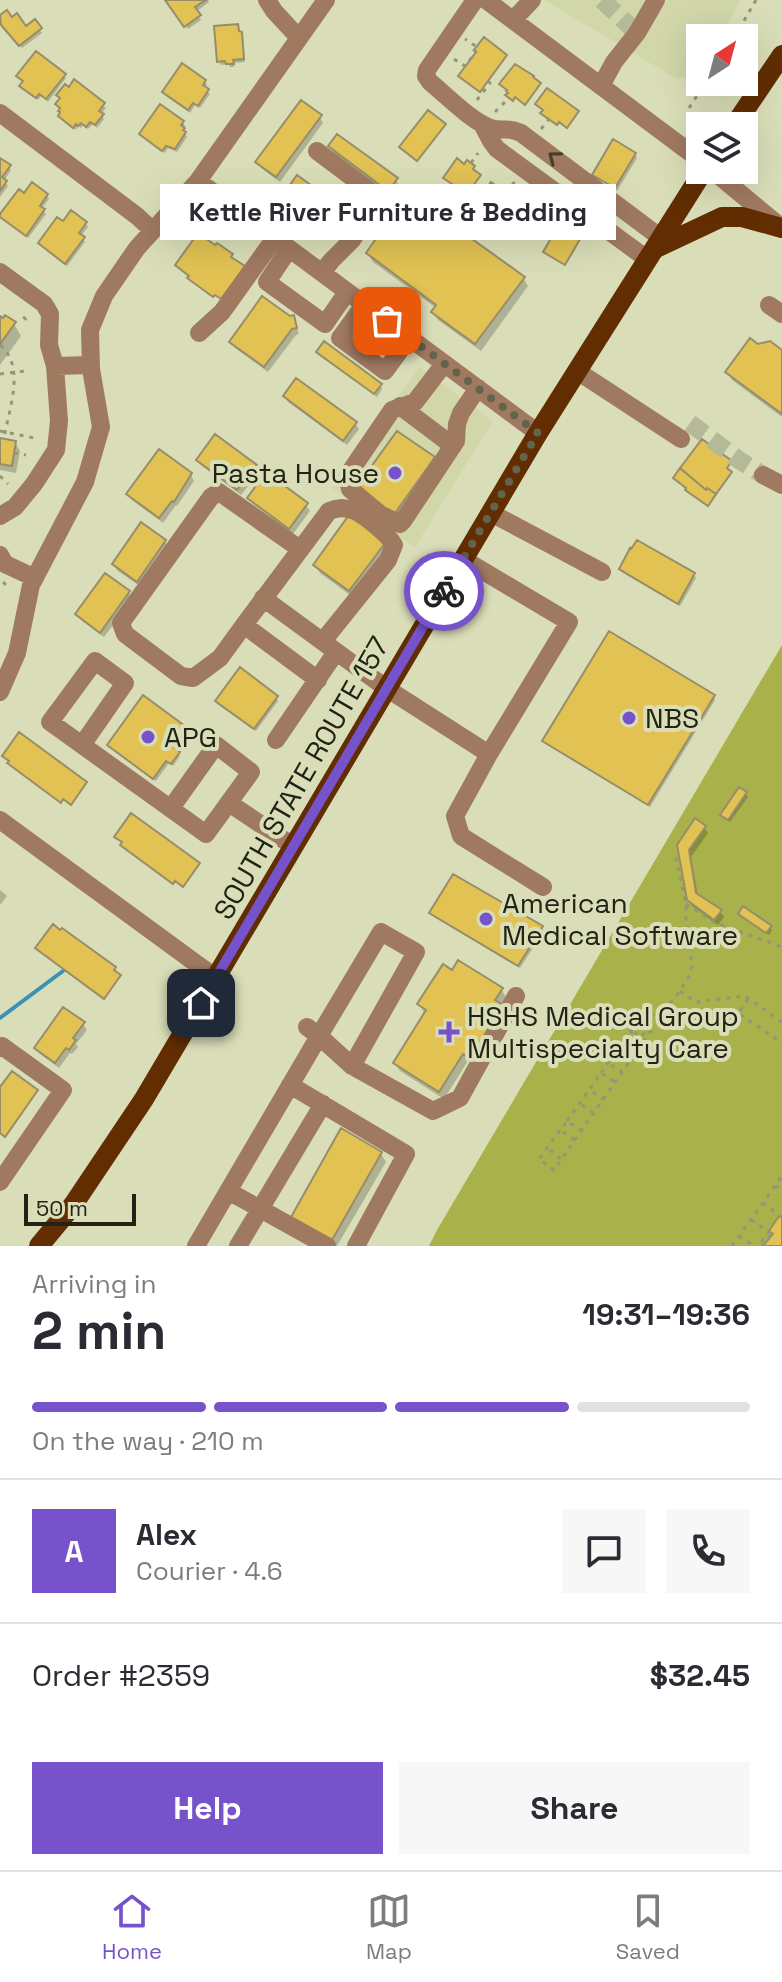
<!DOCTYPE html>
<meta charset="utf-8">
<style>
:root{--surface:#fff;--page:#f7f7f7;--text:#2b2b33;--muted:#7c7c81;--line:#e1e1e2;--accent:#7652cb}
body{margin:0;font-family:"Space Grotesk",sans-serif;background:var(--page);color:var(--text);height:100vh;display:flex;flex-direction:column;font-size:30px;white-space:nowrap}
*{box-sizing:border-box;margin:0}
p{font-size:26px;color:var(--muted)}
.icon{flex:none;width:44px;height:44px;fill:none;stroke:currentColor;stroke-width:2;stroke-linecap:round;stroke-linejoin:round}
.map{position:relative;height:1246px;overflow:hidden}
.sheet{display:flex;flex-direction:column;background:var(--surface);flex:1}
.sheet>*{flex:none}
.needle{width:52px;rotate:36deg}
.fabs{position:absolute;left:686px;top:24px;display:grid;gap:16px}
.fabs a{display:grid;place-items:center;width:72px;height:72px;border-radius:0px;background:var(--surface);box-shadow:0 8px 32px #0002;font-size:40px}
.scale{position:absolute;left:24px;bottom:20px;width:112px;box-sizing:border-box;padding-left:8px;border:4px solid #222315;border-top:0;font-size:22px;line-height:28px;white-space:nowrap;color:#222315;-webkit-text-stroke:6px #dadeb8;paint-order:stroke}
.pin{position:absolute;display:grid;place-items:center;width:68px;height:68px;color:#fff;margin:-34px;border-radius:16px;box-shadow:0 4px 12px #0006}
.courier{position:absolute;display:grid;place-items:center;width:80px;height:80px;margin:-40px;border:6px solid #7652cb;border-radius:50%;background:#fff;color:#222;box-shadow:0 2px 10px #0007}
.bubble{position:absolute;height:56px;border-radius:0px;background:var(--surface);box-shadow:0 8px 32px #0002;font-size:26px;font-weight:800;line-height:56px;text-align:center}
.headline em{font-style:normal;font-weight:800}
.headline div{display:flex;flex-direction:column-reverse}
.headline{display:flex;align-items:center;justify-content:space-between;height:136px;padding:0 32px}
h1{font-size:52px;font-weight:800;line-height:60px}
.bar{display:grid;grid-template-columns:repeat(4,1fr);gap:12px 8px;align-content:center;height:96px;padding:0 32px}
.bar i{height:10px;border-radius:6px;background:var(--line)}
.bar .on{background:var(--accent)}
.bar p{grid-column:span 4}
.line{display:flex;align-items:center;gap:20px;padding:0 32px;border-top:2px solid var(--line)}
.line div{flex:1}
.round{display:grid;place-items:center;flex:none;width:84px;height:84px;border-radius:0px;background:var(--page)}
.action{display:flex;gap:16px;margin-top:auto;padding:16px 32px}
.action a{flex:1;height:92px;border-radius:0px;background:var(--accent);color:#fff;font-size:32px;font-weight:800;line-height:92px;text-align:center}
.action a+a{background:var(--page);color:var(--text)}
.menu{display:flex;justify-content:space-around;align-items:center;height:112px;border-top:2px solid var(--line);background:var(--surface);font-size:22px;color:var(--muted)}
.menu a{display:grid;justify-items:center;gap:4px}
.menu .on{color:var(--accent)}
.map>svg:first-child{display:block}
.built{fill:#d1d7a9}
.green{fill:#a9b14a}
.shadow{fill:#0003}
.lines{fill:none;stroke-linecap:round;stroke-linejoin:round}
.stream{stroke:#3c91b5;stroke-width:4}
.building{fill:#e1c253;stroke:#988d6b;stroke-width:2}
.minor-tunnel{stroke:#b5b997;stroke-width:18;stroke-dasharray:18 9;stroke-linecap:butt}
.path{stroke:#939679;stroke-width:3;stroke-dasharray:4 6;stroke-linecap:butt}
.minor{stroke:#a07961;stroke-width:18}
.major{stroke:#612d01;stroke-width:20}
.oneway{stroke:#483d2c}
.done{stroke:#62644e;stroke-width:8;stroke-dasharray:0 14.4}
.route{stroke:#7652cb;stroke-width:10}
.poi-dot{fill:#7652cb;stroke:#dadeb8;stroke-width:3}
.labels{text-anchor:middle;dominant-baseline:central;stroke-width:8;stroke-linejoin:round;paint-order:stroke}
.poi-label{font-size:28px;fill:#222315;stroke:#dadeb8;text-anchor:start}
.street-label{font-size:28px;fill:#222315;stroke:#dadeb8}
</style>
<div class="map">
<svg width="782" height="1246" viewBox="0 0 782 1246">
<rect width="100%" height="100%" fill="#dadeb8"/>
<path class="built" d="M544,0H741L719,38H700V72L698,75L677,79Z
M419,367L493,421L415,547L332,488Z"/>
<path class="green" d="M782,645V1246H429L437,1230Z"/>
<path class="shadow" d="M167,0H208L209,2L196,12L201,20L188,29Z
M6,13L25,29L35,22L42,33L22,48L6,29L0,18Z
M237,26L243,38L245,62L234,63V67H230L228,64L221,65L219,61Z
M64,75L66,78L48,102L41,96L38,100L24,89L22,86L24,82L18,76Z
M205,81L207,85L204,88L210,94L200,108L195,105L190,113L166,96L164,92Z
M75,82L106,108L101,114L104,119L97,128L93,124L88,129L83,125L81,128L78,126L76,130L62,119V109L58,104Z
M320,117L323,123L280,182L261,168L258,162Z
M183,122L185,126L183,129L187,137L177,152L168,148L165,153L144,138L142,134Z
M445,125L418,161L402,148Z
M330,147L396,180L399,186L392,196L334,153Z
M635,154L637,158L617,191L597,178L595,175Z
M0,160L11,170L4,181L8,186L0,197Z
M24,196H47L49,199L41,209L46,214L28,238L3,219L1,216Z
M284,196L357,221L347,246L288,202Z
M63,224H86L88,227L81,236L85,242L67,266L42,247L40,243Z
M368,253L523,278L528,286L481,351L438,320L433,312L436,308L373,262Z
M293,317L299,334L296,335L268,372L235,348L232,342Z
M0,318L14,324L21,336L0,365Z
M758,346L782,352V417L732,380L728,372Z
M318,352L380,385L382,389L377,397L320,356Z
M285,396L355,423L359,429L347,445L288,402Z
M398,433L438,467L398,523L363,498Z
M0,440L15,442L20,451L16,473L0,470Z
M198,460L255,466L259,472L241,495L202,466Z
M731,462L726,470L731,475L709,506L688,491Z
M191,475L194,481L177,506L176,505L163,523L132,500L128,494Z
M250,498L306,505L310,511L293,534L253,504Z
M165,541L168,547L141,587L118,571L114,565Z
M384,543L389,551L354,598L320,573L315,565Z
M621,569L694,575L696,578L680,606L623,573Z
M106,575L129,593L132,599L104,637L81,620L77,614Z
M713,696L715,700L650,807L547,744L545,741Z
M276,697L278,701L256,731L219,705L217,701Z
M188,730L190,734L177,752L180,756L173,766L169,763L156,781L111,748L109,745Z
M746,794L748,797L730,822L722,815Z
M704,827L708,833L691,857L698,896L720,911L724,917L718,925L692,906L689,899L679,845Z
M0,890L7,896L0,905Z
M432,913L542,927L544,931L520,968L434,917Z
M740,914L770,927L772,930L769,935L742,917Z
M501,989L506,997L475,1065L468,1061L444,1099L400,1071L395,1063L424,1013L420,1004Z
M83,1024L87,1030L76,1044L78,1047L72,1054L70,1053L59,1068L40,1054L36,1048Z
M0,1091L37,1092L6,1137L0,1132Z
M381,1154L386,1162L337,1246L298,1226Z"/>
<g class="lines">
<path class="stream" d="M0,1018L63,971"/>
</g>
<path class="building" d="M165,0H206L195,7L201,15L184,27Z
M7,10L12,17L17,13L26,26L35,19L42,28L19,46L1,25L0,15Z
M238,24L239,31L242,32L244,59L233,60L234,64H226L225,61L217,62L214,26Z
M484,37L507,55L480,92L458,76L476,52L474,50Z
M36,51L66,74L46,99L39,94L36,98L19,86L23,81L16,76Z
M182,63L206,80L203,85L209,89L198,106L193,103L188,110L162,92Z
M515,64L534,76L533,77L541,83L525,105L515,97L513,101L505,95L508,93L506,91L507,90L499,84Z
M74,79L105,103L99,111L104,114L95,125L90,122L86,127L81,123L78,126L76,124L73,128L58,116L60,112L58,111L60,108L55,104L60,98L56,95L65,84L69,87Z
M547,88L579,111L567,128L559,122L557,125L540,113L543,110L535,104Z
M301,100L322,115L276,177L255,162Z
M160,104L184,121L181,125L185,128L183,130L186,132L175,149L166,146L162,151L139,134Z
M428,110L446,124L417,161L399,147Z
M337,134L398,178L388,191L328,146Z
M613,139L636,153L615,188L592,175Z
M0,158L11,165L2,177L7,181L0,191Z
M457,158L464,164L467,160L475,166L473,169L481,175L467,194L443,178Z
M297,175L359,220L343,241L282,196Z
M32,182L48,194L40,206L45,209L26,236L0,217V214L19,189L24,193Z
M491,182L521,204L506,225L476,203Z
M408,193L525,277L475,344L431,312L436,305L366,253Z
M71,210L87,222L79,233L85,237L65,264L38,243L57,217L63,221Z
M561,221L583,234L565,265L543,252Z
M198,233L215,245L217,243L233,254L231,257L245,266L221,299L215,295L213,297L187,278L189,276L175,265Z
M262,296L290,316L294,315L297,328L292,329L264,367L229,342Z
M5,315L16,322L0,344V316L3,318Z
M750,338L758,344L770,341L782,350V414L725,372Z
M324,341L382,384L374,394L316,352Z
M296,378L357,422L343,441L283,396Z
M397,431L435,457L393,516L355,489Z
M215,434L257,465L237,490L196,460Z
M0,438L16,441L12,466L0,464Z
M702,439L732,461L727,468L732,472L716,494L707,488L706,490L680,468Z
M159,449L192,473L174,502L172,501L159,518L126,494Z
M680,468L706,490L707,488L716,494L708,506L685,490L686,488L673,478Z
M266,472L308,503L289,529L247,498Z
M349,515L386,542L349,591L313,565Z
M141,522L166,540L137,582L112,564Z
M637,540L695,573L678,604L619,569L630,548L631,549Z
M105,573L130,591L100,633L75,614Z
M609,631L715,695L648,805L542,741Z
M240,667L278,696L254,729L215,701Z
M143,695L189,729L175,748L180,752L171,764L166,761L153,779L107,745Z
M19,732L87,782L71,805L63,799L61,803L7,763L9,761L2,756Z
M739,787L747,792L728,820L720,815Z
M131,813L200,863L183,887L175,881L173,884L120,845L122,842L114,837Z
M695,818L706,826L689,850L696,893L722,910L714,920L687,900L677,845Z
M453,874L543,926L518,966L429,913Z
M743,906L772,926L766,933L738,914Z
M53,924L60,930L62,928L116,967L114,970L121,975L104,999L35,948Z
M458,960L503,988L495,1000L503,1005L470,1058L463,1054L439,1092L393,1063L426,1010L417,1004L443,964L452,970Z
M63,1007L85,1022L73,1038L76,1040L69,1050L66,1048L55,1063L34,1048Z
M12,1071L38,1090L5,1137L0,1133V1087Z
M341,1128L382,1152L332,1240L291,1217Z
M779,1216L782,1218V1246H763L773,1234L769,1231Z"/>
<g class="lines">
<path class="minor-tunnel" d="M602,0L637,33
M690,423L739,460L763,475"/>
<path class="path" d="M734,38L756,0
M454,59L465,66L476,52L474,50L477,47L465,39
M477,100L490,83L488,81
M689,108L706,82
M495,112L509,98
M541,129L549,119
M471,163L478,153
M506,193L516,180
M23,317L26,319L30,314
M0,345C26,366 9,409 4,438
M0,374L25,371
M0,431L34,438
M14,453L26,455
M0,476L8,484
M3,582L9,588
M686,904L714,922L782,947
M680,991L696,1002L745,996L782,1022
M748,999L738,1013L782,1043
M631,1030L632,1036L642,1043
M623,1046L634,1054
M611,1065L622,1072
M601,1073L627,1033L667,1007L680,991L690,974L692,965L686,918V904L675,854
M593,1092L603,1099
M582,1105L593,1113
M567,1121L601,1073L615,1082
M582,1131L567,1121L539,1159L554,1170L653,1028L650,1025L641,1037L631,1030
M563,1132L575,1140
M550,1150L561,1159
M775,1186L782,1190
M763,1203L779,1215
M751,1220L769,1232L762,1241L764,1243
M739,1236L754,1246
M732,1246L782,1176
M762,1246L772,1233"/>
<path class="minor" d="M267,0L274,11L299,38
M475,0L427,70L426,76L430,82C446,95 472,122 491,128C503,132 506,126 521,133L661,238
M486,0L700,160
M513,20L532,0
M601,86L614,62L637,33L656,0
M0,113L137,216L152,230
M482,124L491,141L497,149L647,259
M317,151L373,193L376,197L375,206L352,240L331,261L322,273
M712,170L781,227
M198,181L538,433
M289,249L267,282L325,324L347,292
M0,272L44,304L50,314L49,345L55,366L90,365
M364,305L340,338L385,371L409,338
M769,305L782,314
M199,333L222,312L275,238
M444,364L415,402L392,410L347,476L350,489L380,514L400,524L403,521L456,441L457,424L461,413L478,388
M577,371L681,439
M400,406L453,446
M763,475L782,485
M491,513L602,572
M0,516L15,507L34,484L56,450L59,421L55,366
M300,549L219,492L211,497L121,623L125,634L181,676L193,678L220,658L244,625L318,680
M0,555L5,564L35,578
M463,559L569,622L489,754
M263,598L386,688L489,754L455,816L461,836L543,887
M244,625L329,511C338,507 346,507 355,511C365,516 389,535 394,545L388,560L323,641
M0,692L17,653L31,585L85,482L101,427L91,369L90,330L104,296L137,248L198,181L326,0
M276,740L336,652
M82,745L125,683L95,661L50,722L206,834L251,772L216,745L171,808
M229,803L293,846
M0,820L216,978
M307,1027L319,1036L381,932L416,952L352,1066L433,1111L460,1098L516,996
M0,1048L2,1046L63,1090L0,1182
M290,1085L406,1154L356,1246
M228,1191L327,1246
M196,1246L319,1036L352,1066
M238,1246L323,1104"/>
<path class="major" d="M734,126L782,55
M654,249L722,217H742L782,228
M39,1246L73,1205L144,1099L538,433L704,170"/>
</g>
<defs><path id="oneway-chevron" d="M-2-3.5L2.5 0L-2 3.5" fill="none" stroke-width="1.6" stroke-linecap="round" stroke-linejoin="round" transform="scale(2)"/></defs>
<use class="oneway" href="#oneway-chevron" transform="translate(554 157) rotate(-143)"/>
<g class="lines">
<path class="done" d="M387,321L538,433L444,591"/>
<path class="route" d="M201,1003L444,591"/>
</g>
<g class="poi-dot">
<circle cx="395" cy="473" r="8"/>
<circle cx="629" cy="718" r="8"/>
<circle cx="148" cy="737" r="8"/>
<circle cx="486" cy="919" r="8"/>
<path d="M445 1020h8v8h8v8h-8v8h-8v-8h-8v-8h8z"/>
</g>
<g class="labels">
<g class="poi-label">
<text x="379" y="473" text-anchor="end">Pasta House</text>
<text x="645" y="718">NBS</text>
<text x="164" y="737">APG</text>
<text x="502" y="903">American<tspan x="502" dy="32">Medical Software</tspan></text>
<text x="467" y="1016">HSHS Medical Group<tspan x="467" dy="32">Multispecialty Care</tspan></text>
</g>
<g class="street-label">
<text transform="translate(301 778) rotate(-60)">SOUTH STATE ROUTE 157</text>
</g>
</g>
</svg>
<div class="fabs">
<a><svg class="needle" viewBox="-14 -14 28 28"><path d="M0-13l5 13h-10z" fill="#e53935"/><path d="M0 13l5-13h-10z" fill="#7c7c81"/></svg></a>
<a><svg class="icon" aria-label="layers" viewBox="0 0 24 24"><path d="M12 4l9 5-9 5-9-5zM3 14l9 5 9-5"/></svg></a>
</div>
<div class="scale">50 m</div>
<div class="pin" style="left:387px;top:321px;background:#ea580c"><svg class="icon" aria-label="bag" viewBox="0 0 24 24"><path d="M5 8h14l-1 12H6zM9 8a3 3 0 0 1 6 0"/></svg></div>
<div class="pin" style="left:201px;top:1003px;background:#1f2937"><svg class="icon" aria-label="home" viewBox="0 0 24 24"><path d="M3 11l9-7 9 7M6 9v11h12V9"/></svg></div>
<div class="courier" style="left:444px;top:591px"><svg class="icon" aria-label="bike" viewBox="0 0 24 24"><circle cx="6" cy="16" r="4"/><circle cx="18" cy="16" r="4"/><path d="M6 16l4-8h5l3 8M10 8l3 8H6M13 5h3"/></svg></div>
<div class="bubble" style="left:160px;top:184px;width:456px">Kettle River Furniture &amp; Bedding</div>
</div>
<section class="sheet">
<div class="headline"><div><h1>2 min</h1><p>Arriving in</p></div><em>19:31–19:36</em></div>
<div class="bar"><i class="on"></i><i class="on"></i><i class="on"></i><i></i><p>On the way · 210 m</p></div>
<div class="line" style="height:144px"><b class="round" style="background:var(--accent);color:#fff">A</b><div><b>Alex</b><p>Courier · 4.6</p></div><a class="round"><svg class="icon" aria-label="chat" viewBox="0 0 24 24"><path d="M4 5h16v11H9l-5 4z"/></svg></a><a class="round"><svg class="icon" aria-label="phone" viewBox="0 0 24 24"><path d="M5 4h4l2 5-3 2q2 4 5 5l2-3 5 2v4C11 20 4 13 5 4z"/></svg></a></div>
<div class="line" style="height:104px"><div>Order #2359</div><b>$32.45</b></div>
<div class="action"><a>Help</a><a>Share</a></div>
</section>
<nav class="menu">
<a class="on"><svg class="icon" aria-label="home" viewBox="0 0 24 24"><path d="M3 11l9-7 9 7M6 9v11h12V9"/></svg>Home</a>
<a><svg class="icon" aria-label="map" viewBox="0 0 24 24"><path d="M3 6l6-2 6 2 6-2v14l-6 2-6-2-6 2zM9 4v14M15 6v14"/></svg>Map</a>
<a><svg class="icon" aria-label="saved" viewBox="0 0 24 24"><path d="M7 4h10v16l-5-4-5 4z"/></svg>Saved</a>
</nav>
